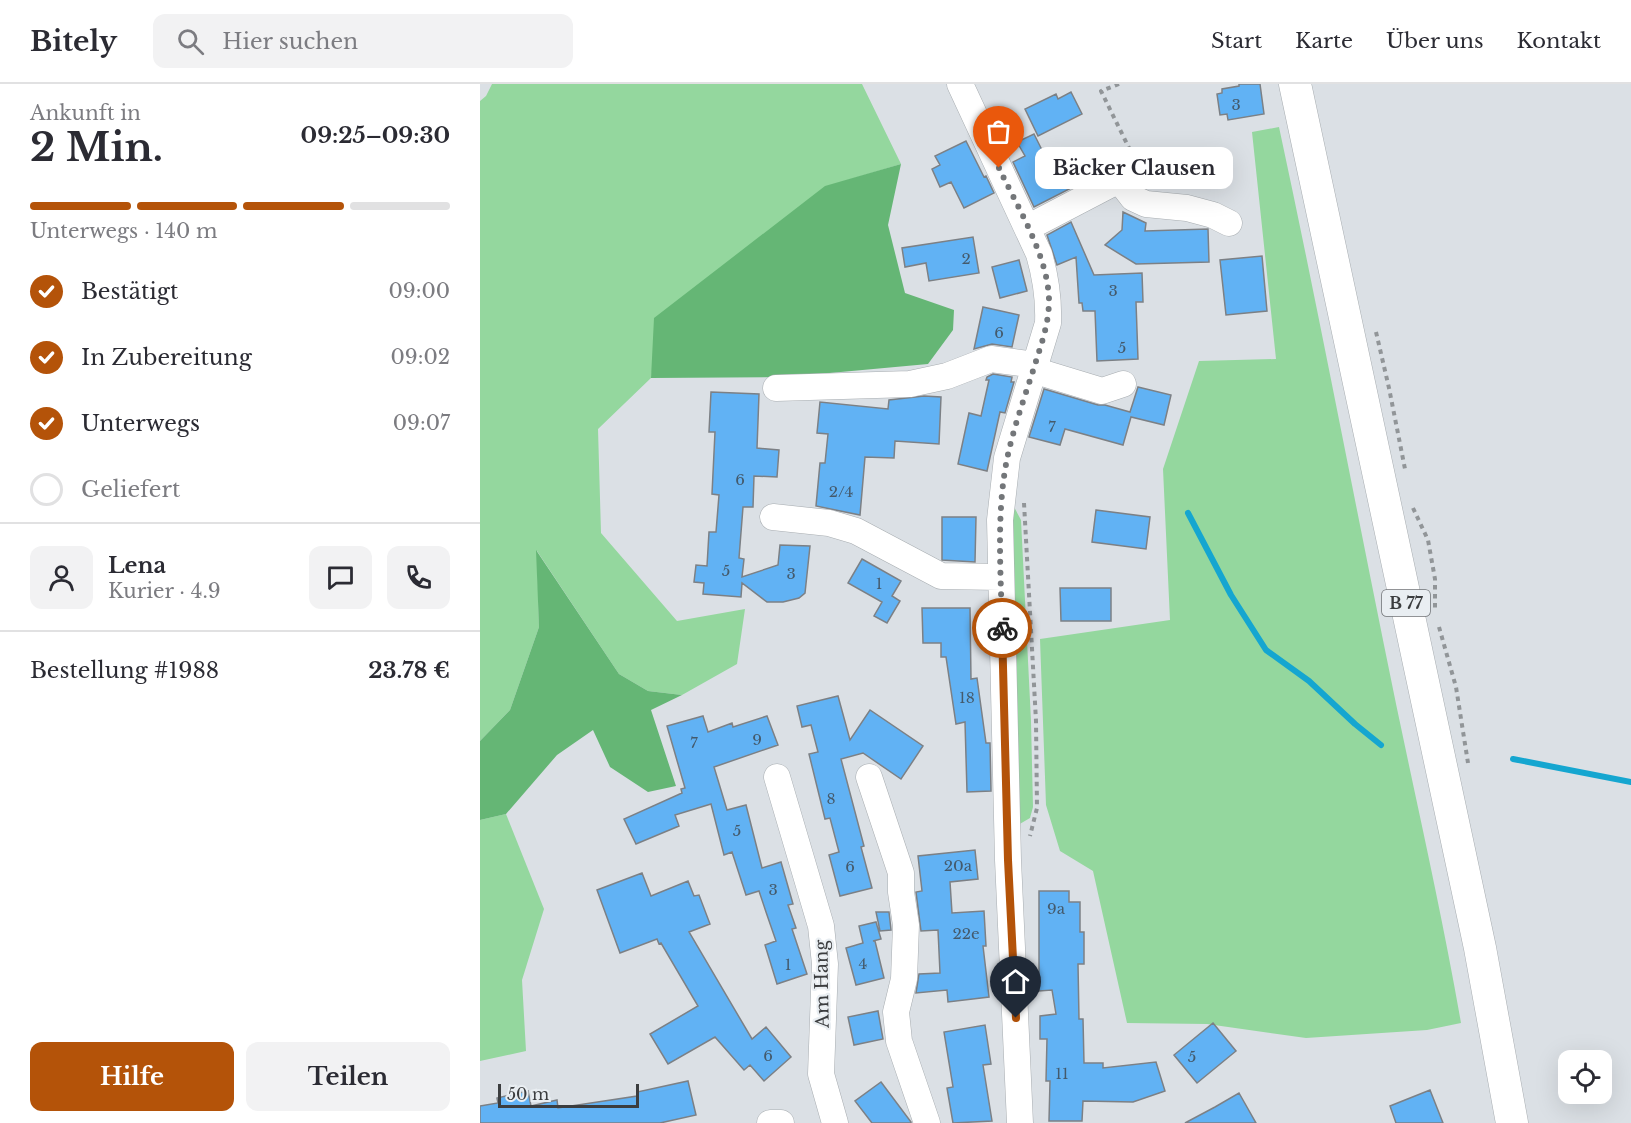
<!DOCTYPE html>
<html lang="de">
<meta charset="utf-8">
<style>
:root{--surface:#fff;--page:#f2f2f3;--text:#2b2b33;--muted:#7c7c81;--line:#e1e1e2;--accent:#b45309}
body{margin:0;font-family:"Libre Baskerville",serif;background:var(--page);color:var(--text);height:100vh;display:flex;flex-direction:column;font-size:22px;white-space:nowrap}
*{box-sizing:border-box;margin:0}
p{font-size:20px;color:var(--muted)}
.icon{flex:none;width:33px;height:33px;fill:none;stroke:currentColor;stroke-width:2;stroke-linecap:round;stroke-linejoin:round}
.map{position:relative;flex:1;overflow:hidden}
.panel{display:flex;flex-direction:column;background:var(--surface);width:480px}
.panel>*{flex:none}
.tools{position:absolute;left:1078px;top:966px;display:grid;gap:12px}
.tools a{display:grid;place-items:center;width:54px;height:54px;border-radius:12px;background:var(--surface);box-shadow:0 6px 24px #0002;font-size:30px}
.scale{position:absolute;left:18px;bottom:15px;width:141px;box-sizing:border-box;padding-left:6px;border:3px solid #3b3d3f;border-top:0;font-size:16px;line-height:21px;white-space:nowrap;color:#3b3d3f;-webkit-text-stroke:4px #e9eef2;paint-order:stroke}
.pin{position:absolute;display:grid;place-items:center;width:51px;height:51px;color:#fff;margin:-62px -26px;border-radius:50% 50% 50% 0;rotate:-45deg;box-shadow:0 0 6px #0007}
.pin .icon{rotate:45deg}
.courier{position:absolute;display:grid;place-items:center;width:60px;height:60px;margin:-30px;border:4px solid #b45309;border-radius:50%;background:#fff;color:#222;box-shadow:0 2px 8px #0007}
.bubble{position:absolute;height:42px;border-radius:12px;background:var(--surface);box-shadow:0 6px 24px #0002;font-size:20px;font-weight:700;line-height:42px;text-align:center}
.head em{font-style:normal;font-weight:700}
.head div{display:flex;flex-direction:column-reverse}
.head{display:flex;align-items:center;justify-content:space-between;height:102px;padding:0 30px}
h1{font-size:39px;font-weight:700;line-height:45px}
.bar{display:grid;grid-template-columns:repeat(4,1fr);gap:9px 6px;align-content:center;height:72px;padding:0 30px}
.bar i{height:8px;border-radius:4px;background:var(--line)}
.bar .active{background:var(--accent)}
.bar p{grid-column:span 4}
.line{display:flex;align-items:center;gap:15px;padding:0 30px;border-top:2px solid var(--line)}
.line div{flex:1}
.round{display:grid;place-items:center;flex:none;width:63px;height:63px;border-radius:12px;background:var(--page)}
ol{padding:0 30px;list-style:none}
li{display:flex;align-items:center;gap:18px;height:66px}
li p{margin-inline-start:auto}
li .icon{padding:6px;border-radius:50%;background:var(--accent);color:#fff;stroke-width:4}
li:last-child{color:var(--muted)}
li i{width:33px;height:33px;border:3px solid var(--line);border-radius:50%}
.cta{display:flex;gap:12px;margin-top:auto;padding:12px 30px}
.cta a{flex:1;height:69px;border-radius:12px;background:var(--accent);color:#fff;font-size:24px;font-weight:700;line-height:69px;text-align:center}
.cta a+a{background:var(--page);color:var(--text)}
header{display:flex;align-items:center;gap:36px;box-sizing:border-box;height:84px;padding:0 30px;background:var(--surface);border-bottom:2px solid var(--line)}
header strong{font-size:28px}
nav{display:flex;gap:33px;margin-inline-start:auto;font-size:21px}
.search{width:420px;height:54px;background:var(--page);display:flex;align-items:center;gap:15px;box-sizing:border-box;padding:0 21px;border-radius:12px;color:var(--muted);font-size:22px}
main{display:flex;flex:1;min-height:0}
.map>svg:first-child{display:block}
.green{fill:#94d79e}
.forest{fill:#65b675}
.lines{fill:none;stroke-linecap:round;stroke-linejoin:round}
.stream{stroke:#15a6d0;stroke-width:6}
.building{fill:#61b2f4;stroke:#7c8085;stroke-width:1.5}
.minor-casing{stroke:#a8adb1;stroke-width:27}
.major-casing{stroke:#a8adb1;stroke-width:33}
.path{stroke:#919598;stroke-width:4;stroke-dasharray:4.5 4.5;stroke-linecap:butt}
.minor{stroke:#fff;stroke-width:26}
.major{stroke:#fff;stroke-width:32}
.done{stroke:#737679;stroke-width:6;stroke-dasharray:0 10.8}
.route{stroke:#b45309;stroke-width:8}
.labels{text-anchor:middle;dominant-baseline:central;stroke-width:4.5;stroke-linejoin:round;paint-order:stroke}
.number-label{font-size:15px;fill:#445a6c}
.shield{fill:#e9eef2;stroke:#6f7275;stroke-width:1.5}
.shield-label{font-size:16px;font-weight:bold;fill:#3b3d3f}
.street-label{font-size:18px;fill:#3b3d3f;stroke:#e9eef2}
</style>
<header>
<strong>Bitely</strong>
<div class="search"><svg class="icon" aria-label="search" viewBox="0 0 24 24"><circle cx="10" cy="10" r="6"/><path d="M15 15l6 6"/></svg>Hier suchen</div>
<nav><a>Start</a><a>Karte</a><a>Über uns</a><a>Kontakt</a></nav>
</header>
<main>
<section class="panel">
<div class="head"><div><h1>2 Min.</h1><p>Ankunft in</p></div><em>09:25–09:30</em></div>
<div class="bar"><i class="active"></i><i class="active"></i><i class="active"></i><i></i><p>Unterwegs · 140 m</p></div>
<ol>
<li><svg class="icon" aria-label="check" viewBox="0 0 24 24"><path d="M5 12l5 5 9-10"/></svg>Bestätigt<p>09:00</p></li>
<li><svg class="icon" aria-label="check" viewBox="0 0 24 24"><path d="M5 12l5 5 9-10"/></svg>In Zubereitung<p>09:02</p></li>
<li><svg class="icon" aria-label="check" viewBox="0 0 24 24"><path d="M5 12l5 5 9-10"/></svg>Unterwegs<p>09:07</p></li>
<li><i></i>Geliefert</li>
</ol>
<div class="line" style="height:108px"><a class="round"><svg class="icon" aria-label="person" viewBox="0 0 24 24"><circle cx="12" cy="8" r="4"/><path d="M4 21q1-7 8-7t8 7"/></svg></a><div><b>Lena</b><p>Kurier · 4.9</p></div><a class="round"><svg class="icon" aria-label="chat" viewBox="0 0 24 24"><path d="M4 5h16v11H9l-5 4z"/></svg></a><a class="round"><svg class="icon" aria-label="phone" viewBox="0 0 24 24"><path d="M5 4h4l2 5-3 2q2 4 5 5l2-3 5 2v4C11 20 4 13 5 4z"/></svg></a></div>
<div class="line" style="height:78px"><div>Bestellung #1988</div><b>23.78 €</b></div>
<div class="cta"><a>Hilfe</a><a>Teilen</a></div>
</section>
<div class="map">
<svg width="1151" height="1039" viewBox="0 0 1151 1039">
<rect width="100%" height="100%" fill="#dbe0e5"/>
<path class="green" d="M12,0H382L421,80L345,103L173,281L171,294L118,345L121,449L197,537L265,525L257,580L202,611L168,607L139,590L57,467L59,543L30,626L0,657V17L6,12Z
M799,43C836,215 869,388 904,561C929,687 959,812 981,939L947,946L826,954L727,940L647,939L613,787L580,767L566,721L560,555L690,536L683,385L719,277L796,275L772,48Z
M533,421L541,436L551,637L553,723L550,734L538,741L528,500Z
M26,730L64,825L42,896L46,967L0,977V736Z"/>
<path class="forest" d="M421,80L408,141L425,209L474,226L473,246L448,280L306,293L171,294L174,234L345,102Z
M56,466L139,590L168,607L202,611L171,626L196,702L168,708L130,683L113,646L77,671L26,730L0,736V657L30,626L59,543Z"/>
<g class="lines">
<path class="stream" d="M708,429L751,511L786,566L829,597L875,640L901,661
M1033,675L1151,698"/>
</g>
<path class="building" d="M759,0H780L784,30L748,36L747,30L740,31L737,10L742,9V5L759,2Z
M591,8L602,30L558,52L545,25L576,10L578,15Z
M554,50L574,90L591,81L601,99L554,123L533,78L545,72L537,58Z
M486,57L504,93L506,92L514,109L484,124L471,98L460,103L452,85L460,81L455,72Z
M731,66L733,89L720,90L721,100L696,102L694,68Z
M643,128L666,139L665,147L728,145L729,178L656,180L625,161L642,146Z
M591,138L614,191L662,189L663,218H656L658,275L617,277L615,227H603L602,219H599L596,173L577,181L567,151Z
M493,153L499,189L449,197L446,179L425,183L422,164Z
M782,172L787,227L746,231L740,176Z
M539,176L547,207L520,214L512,183Z
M503,223L539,231L532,263L512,260L494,265Z
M513,290L532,293L531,298H534L525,329L520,328L507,387L478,380L489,329L501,332L509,296H506L507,293Z
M658,303L691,311L684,341L651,333L643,361L585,345L580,361L549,353L564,305L618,321H625L650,328Z
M231,308L279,310L277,364L299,366L297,393L274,392L273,423H263L259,474L264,475L262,493L298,481L300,461L330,462L325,509L319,514L303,518H287L262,499L261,513L223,510L224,499L214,498L216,481L227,482L229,448H236L239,411L232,410L235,348H229Z
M444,312L461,313L459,360L415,357L414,374L385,373L380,431L336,422L340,379H345L348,350L337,349L340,318L408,325L409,316Z
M616,426L670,433L666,465L612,458Z
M462,433H496L495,478L462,476Z
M382,475L421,497L412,512L420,517L407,539L394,532L402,518L368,499Z
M580,504H631V537H581Z
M442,524H490L491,595L497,594L506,659H510L511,707L487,708L485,638L476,640L466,573H461V559H443Z
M358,612L370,656L390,626L443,662L421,695L383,669L361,675L384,762L381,763L392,804L360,812L349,771L359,768L350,734L345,735L329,670L338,668L331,641L322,643L317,622Z
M223,632L228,648L252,639L253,643L287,632L298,661L234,683L247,726L266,721L282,784L301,778L313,820L308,821L316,844L312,845L327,890L297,900L285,861L296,857L286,828L279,807L266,811L252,768L244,771L231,720L195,731L199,742L156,760L144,735L202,709L201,705L205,704L187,642Z
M495,766L498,795L470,798L472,829L504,827L506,862H503L509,913L468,918L467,906L436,909L439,890L460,889L458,846L441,847L436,808L442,807L438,772Z
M162,789L171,812L208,797L214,812L219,811L230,840L209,848L272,955L286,943L311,973L284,997L270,981L264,986L235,953L188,980L170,950L218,922L181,859L179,860L177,855L140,869L117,806Z
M559,807H589V818H600V848H604V880H598L599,935H603L604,979H623V984L676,978L685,1007L653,1018L603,1017L602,1037H569L570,997H566L567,955H560V932L576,930L572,906L559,907Z
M396,828H409L411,846L400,847Z
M396,838L401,855L393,857H395L404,894L376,901L366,864L383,859L379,842Z
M398,927L403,955L374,961L368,933Z
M733,939L756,967L717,999L694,971Z
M505,941L511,980L503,981L512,1037L473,1039L467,1004L473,1003L464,948Z
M208,997L216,1031L180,1039H0V1022L18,1019L17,1014L48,1007L51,1022L77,1016L78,1024L157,1012V1008Z
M401,998L431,1038V1039H392L375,1017Z
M950,1006L963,1039H916L910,1022Z
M759,1009L776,1039H705L735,1023Z"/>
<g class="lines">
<defs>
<path id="minor" d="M480,0L559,170C566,194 569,214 568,239L527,374L520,436L528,776L540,1039
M547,144L639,96L653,114L666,120L707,124L733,131L749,139
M553,286L622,307L643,300
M296,304L430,300L467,292L511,275L555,281
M293,433L349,439L376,447L461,492L521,493
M297,693L341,842L345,880L341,990L355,1039
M389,693L421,789V808L426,841L424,895L416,928L419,957L447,1039
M290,1039H301"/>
<path id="major" d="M815,0L1000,864L1032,1039"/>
</defs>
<use href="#minor" class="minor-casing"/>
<use href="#major" class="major-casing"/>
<path class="path" d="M639,0L621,7L651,68L647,77
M896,248L909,304L925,385
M544,419L556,637L557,724L550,752
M933,424L948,456L955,495V527
M959,543L976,603L988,679"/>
<use href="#minor" class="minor"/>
<use href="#major" class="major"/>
</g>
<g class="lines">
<path class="done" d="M519,84C538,124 568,172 569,216C569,237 563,255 557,274C547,307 534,341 527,375C516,430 521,488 522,544"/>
<path class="route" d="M522,544L528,776L536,934"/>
</g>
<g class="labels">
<g class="number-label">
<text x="756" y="20">3</text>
<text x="486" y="174">2</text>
<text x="633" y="206">3</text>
<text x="519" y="248">6</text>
<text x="642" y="263">5</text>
<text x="572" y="342">7</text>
<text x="260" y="395">6</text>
<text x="361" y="407">2/4</text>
<text x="246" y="486">5</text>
<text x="311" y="489">3</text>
<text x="399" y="499">1</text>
<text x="487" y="613">18</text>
<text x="277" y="655">9</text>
<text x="214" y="658">7</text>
<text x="351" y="714">8</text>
<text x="257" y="746">5</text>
<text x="478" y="781">20a</text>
<text x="370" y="782">6</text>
<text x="293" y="805">3</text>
<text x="576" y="824">9a</text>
<text x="486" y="849">22e</text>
<text x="383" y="879">4</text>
<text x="308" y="880">1</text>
<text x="288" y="971">6</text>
<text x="712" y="972">5</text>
<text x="582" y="989">11</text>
</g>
<rect class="shield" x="902" y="506" width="48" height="26" rx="4.5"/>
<g class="shield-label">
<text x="926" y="519">B 77</text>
</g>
<g class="street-label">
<text transform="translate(342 900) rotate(-91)">Am Hang</text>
</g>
</g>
</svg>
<div class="tools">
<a><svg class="icon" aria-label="locate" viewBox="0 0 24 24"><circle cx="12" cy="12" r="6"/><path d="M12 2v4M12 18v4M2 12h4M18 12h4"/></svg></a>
</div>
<div class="scale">50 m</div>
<div class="pin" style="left:519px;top:84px;background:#ea580c"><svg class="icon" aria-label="bag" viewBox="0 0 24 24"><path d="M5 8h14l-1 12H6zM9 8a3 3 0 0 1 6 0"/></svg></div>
<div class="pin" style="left:536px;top:934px;background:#1f2937"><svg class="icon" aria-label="home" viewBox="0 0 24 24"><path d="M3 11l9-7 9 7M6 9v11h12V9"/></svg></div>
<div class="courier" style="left:522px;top:544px"><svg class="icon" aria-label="bike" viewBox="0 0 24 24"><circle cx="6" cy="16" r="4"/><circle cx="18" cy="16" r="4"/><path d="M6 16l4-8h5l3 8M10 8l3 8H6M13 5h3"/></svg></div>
<div class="bubble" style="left:555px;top:63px;width:198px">Bäcker Clausen</div>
</div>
</main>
